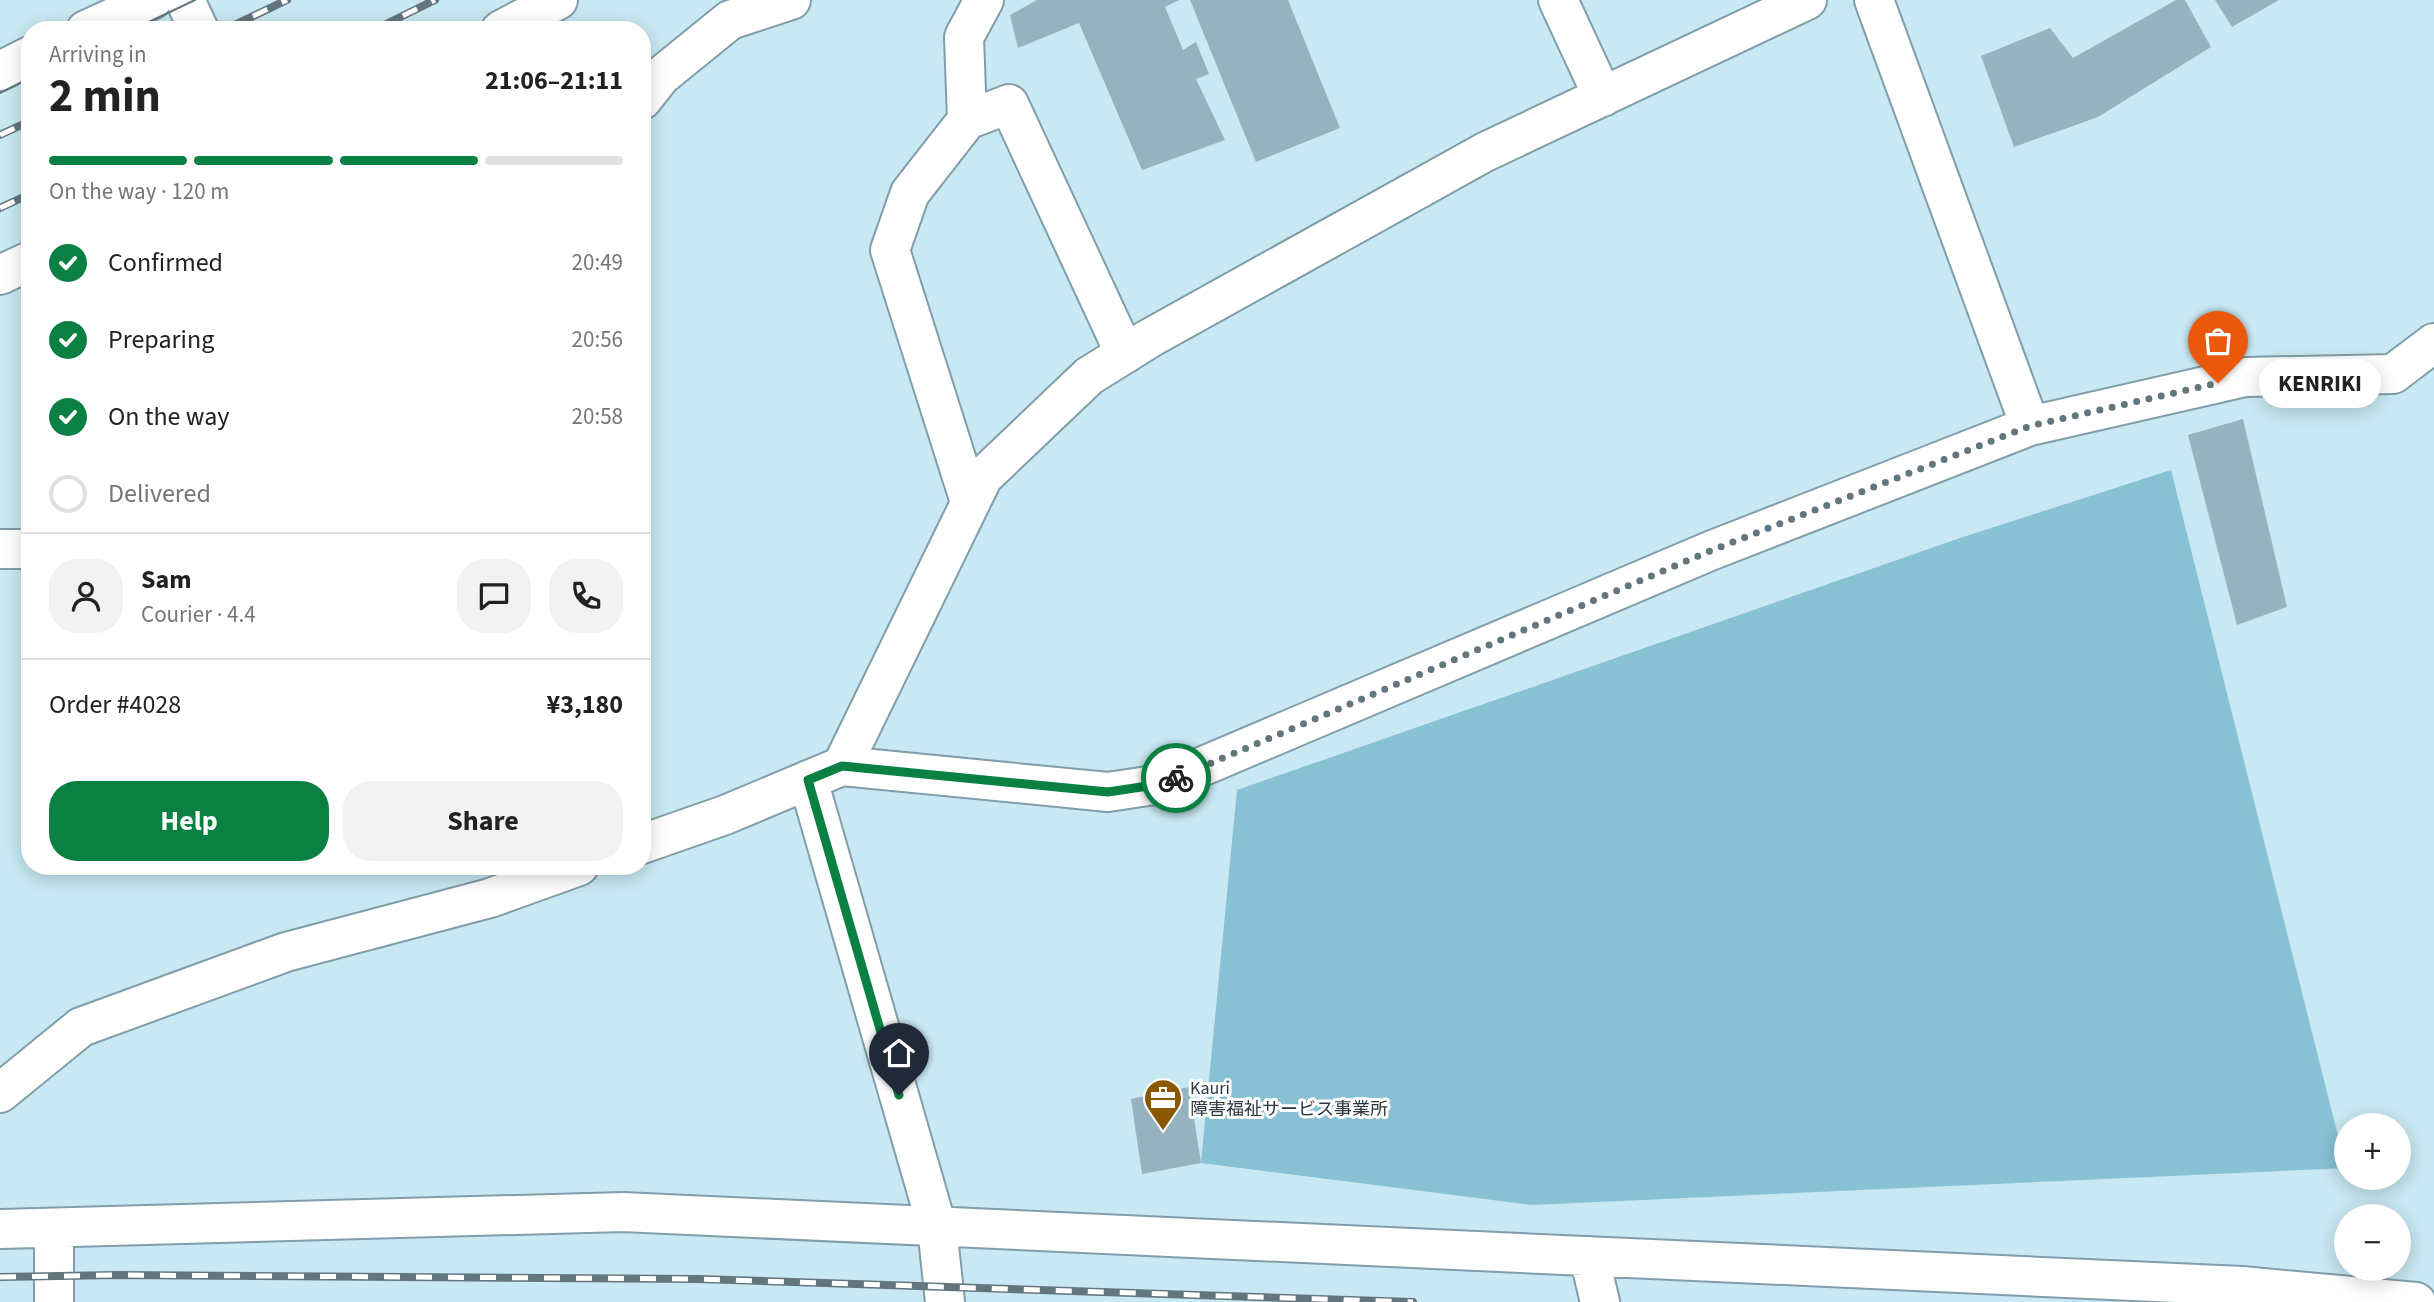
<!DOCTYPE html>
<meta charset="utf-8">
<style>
:root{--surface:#fff;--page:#f2f2f2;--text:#222;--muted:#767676;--line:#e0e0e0;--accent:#0b8043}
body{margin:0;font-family:"Source Sans 3","Noto Sans JP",sans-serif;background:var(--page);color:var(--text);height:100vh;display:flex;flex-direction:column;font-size:26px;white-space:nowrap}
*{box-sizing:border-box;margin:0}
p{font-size:23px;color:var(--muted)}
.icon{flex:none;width:38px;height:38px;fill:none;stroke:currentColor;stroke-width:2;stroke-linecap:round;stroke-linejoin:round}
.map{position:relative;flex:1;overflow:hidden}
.details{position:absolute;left:21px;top:21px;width:630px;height:854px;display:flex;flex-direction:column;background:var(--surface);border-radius:28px;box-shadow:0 4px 18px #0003}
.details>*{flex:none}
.controls{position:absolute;left:2334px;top:1113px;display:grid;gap:14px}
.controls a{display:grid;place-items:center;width:77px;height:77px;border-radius:50%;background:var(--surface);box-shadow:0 4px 18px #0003;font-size:35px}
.pin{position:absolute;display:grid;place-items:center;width:60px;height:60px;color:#fff;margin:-72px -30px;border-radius:50% 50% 50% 0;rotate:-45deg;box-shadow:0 0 7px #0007}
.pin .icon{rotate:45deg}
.courier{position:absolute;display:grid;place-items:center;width:70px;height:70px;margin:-35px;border:5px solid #0b8043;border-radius:50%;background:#fff;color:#222;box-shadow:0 2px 9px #0007}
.bubble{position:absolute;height:49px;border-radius:24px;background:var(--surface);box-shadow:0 4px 18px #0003;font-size:23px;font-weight:700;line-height:49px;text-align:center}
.head em{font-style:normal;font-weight:700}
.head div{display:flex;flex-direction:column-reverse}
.head{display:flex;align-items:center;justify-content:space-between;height:119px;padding:0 28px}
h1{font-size:46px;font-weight:700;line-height:52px}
.bar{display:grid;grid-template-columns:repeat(4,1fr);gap:10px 7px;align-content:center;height:84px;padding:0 28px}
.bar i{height:9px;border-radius:5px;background:var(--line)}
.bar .on{background:var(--accent)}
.bar p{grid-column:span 4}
.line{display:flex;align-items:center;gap:18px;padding:0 28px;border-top:2px solid var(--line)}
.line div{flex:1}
.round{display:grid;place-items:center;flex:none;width:74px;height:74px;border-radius:28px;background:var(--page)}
ol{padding:0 28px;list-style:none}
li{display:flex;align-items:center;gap:21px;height:77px}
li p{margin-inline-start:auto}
li .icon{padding:7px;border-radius:50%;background:var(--accent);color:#fff;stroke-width:4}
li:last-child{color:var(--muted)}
li i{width:38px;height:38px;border:4px solid var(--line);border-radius:50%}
.cta{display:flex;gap:14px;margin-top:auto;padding:14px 28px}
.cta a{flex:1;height:80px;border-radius:28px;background:var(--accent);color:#fff;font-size:28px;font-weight:700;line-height:80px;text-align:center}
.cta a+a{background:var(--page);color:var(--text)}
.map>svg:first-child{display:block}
.green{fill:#88c0d4}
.building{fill:#94b3be}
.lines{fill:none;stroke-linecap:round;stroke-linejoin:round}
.minor-casing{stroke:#809ea9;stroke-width:42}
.minor{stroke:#fff;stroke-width:38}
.tram{stroke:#63767d;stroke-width:2}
.rail-casing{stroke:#63767d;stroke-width:8}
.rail{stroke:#fff;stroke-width:5;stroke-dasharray:16;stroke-linecap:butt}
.done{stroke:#63767d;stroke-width:7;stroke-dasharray:0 12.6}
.route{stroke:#0b8043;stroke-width:9}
.labels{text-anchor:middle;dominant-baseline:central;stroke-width:6;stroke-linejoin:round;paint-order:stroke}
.poi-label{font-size:18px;fill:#2c383d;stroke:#fff;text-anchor:start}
</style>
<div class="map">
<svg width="2434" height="1302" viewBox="0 0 2434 1302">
<rect width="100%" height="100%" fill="#c8e8f3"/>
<path class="green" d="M2171,470L2346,1168L1532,1205L1201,1163L1237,790L1960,538Z"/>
<path class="building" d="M1037,0H1179L1165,7L1183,50L1196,42L1209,74L1196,79L1225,140L1142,170L1079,23L1018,48L1010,15Z
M1190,0H1288L1340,128L1256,162Z
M2176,0H2185L2211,47L2098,117L2014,147L1981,56L2050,28L2073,58Z
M2215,0H2279L2232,27Z
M2243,419L2287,607L2237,625L2188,435Z
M1189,1087L1201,1163L1142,1174L1131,1099Z"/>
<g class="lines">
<defs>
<path id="minor" d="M185,0L199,30
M1558,0L1603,97
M1874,0L2030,426
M86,30L152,0
M501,30L558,0
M0,71L30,56
M642,100L661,76L730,20L791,0
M967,120L964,37L984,0
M0,275L30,261
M970,502L890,250L910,193L967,120L1009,104L1125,354
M0,549H30
M842,766L983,477L1089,376L1150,338L1485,152L1807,0
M808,780L937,1227L945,1302
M642,844L725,815L842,766L1108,792L1161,784L1710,551L2030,426L2245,377L2393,374L2434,343
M0,1093L81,1027L286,952L490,898L579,866
M54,1228V1302
M0,1229L623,1212L2242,1286L2416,1302
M1589,1256L1600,1302"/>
</defs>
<use href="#minor" class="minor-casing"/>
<use href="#minor" class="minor"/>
<path class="tram" d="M132,30L195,0
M0,93L30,78"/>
<defs>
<path id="rail" d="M224,30L287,0
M374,30L435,0
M0,135L30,121
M0,208L30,194
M0,1277L118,1275L699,1279L1413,1302"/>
</defs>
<use href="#rail" class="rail-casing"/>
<use href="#rail" class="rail"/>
</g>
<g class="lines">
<path class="done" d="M1176,778L1710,551L2030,426L2218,383"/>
<path class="route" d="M899,1095L808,780L842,766L1108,792L1161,784L1176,778"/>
</g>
<defs>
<symbol id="office-pin" viewBox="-11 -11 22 30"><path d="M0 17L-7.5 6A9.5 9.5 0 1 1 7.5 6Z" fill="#8a5800" stroke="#fff"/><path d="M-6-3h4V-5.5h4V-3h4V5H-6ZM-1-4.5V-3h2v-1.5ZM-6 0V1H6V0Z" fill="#fff"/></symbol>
</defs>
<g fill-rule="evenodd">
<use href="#office-pin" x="1141" y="1076" width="44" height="60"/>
</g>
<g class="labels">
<g class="poi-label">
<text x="1190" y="1088">Kauri<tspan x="1190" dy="21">障害福祉サービス事業所</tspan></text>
</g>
</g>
</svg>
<div class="controls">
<a>+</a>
<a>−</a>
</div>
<div class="pin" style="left:2218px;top:383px;background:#ea580c"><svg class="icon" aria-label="bag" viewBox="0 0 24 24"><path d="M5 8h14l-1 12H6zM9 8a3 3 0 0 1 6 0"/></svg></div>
<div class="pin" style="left:899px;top:1095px;background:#1f2937"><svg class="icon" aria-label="home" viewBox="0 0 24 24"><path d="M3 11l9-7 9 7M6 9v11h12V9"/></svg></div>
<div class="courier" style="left:1176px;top:778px"><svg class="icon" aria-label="bike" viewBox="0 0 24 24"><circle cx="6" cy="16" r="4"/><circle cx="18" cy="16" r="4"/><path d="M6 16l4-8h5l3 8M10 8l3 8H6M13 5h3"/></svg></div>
<div class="bubble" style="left:2259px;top:359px;width:122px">KENRIKI</div>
<section class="details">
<div class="head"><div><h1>2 min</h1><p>Arriving in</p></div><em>21:06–21:11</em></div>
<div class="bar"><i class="on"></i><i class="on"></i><i class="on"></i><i></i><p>On the way · 120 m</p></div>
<ol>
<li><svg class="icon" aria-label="check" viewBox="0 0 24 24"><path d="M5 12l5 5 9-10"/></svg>Confirmed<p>20:49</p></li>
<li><svg class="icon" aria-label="check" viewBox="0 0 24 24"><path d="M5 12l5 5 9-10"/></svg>Preparing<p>20:56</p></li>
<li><svg class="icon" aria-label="check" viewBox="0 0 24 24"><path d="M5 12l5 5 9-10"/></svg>On the way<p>20:58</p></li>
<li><i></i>Delivered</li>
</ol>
<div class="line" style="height:126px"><a class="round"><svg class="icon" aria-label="person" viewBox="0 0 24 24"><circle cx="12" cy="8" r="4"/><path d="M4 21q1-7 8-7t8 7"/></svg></a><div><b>Sam</b><p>Courier · 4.4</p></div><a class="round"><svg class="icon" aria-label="chat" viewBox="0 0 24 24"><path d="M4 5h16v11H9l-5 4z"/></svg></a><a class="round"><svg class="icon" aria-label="phone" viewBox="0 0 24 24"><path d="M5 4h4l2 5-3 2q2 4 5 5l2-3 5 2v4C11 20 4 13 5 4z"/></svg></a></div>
<div class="line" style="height:91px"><div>Order #4028</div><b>¥3,180</b></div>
<div class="cta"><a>Help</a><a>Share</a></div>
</section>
</div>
